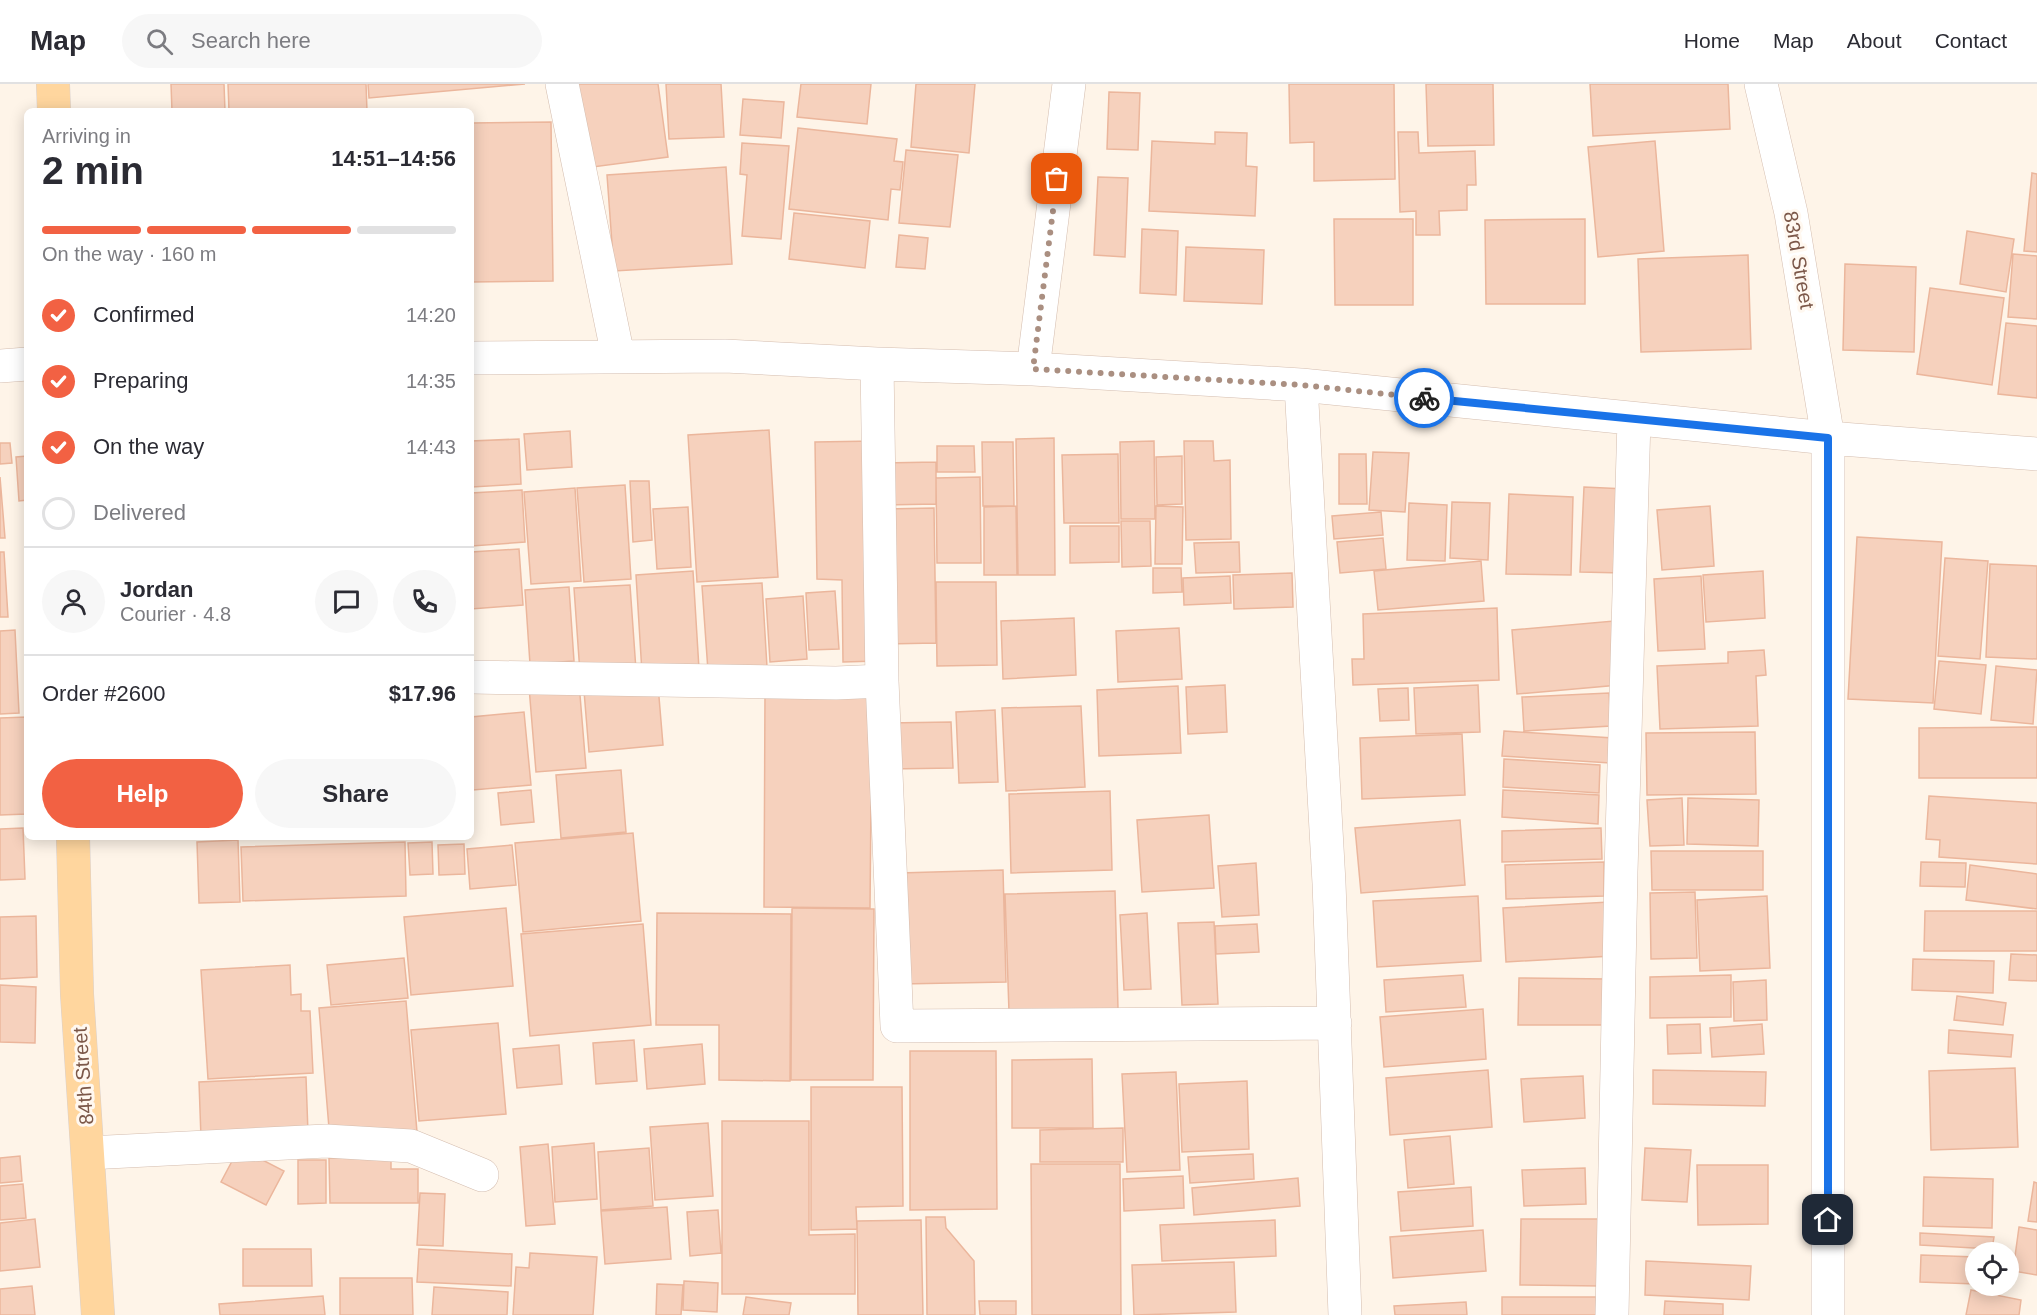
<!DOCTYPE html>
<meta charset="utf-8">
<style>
:root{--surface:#fff;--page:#f7f7f7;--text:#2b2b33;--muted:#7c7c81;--line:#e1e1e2;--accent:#f26143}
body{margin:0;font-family:Helvetica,sans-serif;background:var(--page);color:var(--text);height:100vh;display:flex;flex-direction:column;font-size:22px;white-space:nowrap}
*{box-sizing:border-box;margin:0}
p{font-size:20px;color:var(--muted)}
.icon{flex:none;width:33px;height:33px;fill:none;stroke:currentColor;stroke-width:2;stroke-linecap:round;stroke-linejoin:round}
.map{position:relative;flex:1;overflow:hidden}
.side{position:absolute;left:24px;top:24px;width:450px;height:732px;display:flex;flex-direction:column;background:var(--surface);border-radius:9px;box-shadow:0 3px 15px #0003}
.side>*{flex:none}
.controls{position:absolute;left:1965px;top:1158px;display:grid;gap:12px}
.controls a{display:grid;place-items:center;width:54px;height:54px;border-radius:50%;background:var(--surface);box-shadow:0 3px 15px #0003;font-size:30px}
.pin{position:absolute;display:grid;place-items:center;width:51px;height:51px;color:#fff;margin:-26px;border-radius:12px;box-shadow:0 3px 9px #0006}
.courier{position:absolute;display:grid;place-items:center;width:60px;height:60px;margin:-30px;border:4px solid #1a73e8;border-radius:50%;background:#fff;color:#222;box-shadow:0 2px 8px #0007}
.overview em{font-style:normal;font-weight:600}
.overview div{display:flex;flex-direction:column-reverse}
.overview{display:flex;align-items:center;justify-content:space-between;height:102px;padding:0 18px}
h1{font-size:39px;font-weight:600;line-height:45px}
.bar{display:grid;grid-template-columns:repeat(4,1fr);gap:9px 6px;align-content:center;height:72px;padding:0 18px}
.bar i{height:8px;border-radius:4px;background:var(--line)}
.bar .current{background:var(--accent)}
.bar p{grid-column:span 4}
.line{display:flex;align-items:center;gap:15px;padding:0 18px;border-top:2px solid var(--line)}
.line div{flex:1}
.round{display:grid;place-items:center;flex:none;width:63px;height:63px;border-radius:32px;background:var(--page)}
ol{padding:0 18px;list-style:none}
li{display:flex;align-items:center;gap:18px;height:66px}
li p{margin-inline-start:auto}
li .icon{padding:6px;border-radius:50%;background:var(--accent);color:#fff;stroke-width:4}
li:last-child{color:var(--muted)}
li i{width:33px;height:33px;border:3px solid var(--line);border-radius:50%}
.cta{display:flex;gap:12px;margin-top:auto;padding:12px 18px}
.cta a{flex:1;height:69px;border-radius:36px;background:var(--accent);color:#fff;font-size:24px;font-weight:600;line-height:69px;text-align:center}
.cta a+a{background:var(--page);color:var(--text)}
header{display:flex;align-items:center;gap:36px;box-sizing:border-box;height:84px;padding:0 30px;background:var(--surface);border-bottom:2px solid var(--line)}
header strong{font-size:28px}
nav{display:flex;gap:33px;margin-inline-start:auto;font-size:21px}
.search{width:420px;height:54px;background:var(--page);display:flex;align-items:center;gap:15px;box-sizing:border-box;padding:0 21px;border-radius:33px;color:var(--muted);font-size:22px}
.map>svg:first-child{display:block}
.building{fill:#f6d1bd;stroke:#ebb69c;stroke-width:1.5}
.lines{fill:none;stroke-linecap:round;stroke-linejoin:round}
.minor-casing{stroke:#d4bdaf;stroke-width:34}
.primary-casing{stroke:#dad0cc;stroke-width:34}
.minor{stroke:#fff;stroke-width:33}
.primary{stroke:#ffd69e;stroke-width:33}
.done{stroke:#aa8f81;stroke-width:6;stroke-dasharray:0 10.8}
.route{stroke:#1a73e8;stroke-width:8}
.labels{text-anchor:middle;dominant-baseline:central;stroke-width:6;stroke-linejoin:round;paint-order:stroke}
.street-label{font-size:20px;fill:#7c5849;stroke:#fff8f0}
</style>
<header>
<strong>Map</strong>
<div class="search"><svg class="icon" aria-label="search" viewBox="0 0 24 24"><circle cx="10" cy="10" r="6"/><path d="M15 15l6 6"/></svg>Search here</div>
<nav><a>Home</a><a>Map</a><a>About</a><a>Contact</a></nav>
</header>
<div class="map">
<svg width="2037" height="1231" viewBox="0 0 2037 1231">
<rect width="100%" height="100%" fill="#fef4e8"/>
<path class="building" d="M171,0H224L225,27H172Z
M228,0H366L367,27H229Z
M368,0H525L369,14Z
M574,0H658L668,73L585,84Z
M666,0H721L724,53L669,55Z
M801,0H871L867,40L797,33Z
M916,0H975L969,69L911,63Z
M1289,0H1394L1395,95L1314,97V58L1290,59Z
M1426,0H1493L1494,61L1428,62Z
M1590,0H1728L1730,45L1593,52Z
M1109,8L1140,9L1138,66L1107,65Z
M743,15L784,18L781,54L740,51Z
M551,38L553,197L471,198V39Z
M798,44L897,55L894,77L903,78L900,106L891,105L888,136L789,125Z
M1215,48L1247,49L1246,82L1257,83L1255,132L1149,127L1152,57L1215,60Z
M1398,48H1418L1419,69L1475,67L1476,101H1467V126L1439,127L1440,151H1416V127L1400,128Z
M1655,57L1664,167L1598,173L1588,63Z
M742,59L789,62L781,155L742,152L747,91L740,90Z
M906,66L958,71L950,143L899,139Z
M726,83L732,180L614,187L607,91Z
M2032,89L2037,90V168L2024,167Z
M1098,93L1128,94L1125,173L1094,171Z
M794,129L870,137L865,184L789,175Z
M1334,135H1413V221H1335Z
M1585,135V220H1486L1485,136Z
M1142,145L1178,147L1176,211L1140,209Z
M1967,147L2014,155L2006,208L1960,200Z
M899,151L928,154L925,185L896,183Z
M1186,163L1264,166L1262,220L1184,217Z
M2013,170L2037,172V235L2008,233Z
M1748,171L1751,265L1641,268L1638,175Z
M1845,180L1916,183L1914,268L1843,266Z
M1930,204L2004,214L1992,301L1917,290Z
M2006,239L2037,242V314L1998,310Z
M769,346L778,493L697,498L688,351Z
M570,347L572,383L527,386L524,350Z
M1054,354L1055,491H1018L1016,355Z
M519,355L521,400L472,403L471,357Z
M875,357L877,577L843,578L842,496L817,495L815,358Z
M1154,357L1155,435H1121L1120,358Z
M1184,357H1213L1214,377L1230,376L1231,455L1186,456Z
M982,358H1013L1014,422H983Z
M0,359H10L12,379L0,380Z
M937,362H974L975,388H937Z
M1373,368L1409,369L1405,428L1369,426Z
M1118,370L1119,439H1064L1062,371Z
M1339,370H1366L1367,420H1339Z
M27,372V416L19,417L16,373Z
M1182,372V420L1157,421L1156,373Z
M936,378V420L883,421L882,379Z
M0,393L5,454H0Z
M980,393L981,479H937L936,394Z
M630,397H649L652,456L633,458Z
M625,401L631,495L584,498L577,404Z
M1584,403L1626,405L1623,489L1580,488Z
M575,404L581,497L531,500L524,408Z
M522,406L525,458L472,462L471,409Z
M1509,410L1573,413L1571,491L1506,490Z
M1452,418L1490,419L1488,476L1450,474Z
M1409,419L1447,421L1445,477L1407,476Z
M1016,422L1017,491H984V423Z
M1156,422L1183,423L1182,480H1155Z
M1710,422L1714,482L1662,486L1657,426Z
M688,423L691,483L657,485L653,425Z
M934,424L936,559L885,560L884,425Z
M1381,428L1383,451L1334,455L1332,432Z
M1121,437H1150L1151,482L1122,483Z
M1070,442H1119V478L1070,479Z
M1857,453L1942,458L1933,619L1848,615Z
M1383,454L1386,485L1340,489L1337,458Z
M1239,458L1240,488L1196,489L1194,459Z
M519,465L523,521L471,525V468Z
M0,468H4L8,533H0Z
M1945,474L1988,477L1980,575L1938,572Z
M1481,477L1484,517L1378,526L1374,487Z
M1990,480L2037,482V575L1986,573Z
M1153,484H1181L1182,508L1153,509Z
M693,487L699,585L642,589L636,491Z
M1763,487L1765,534L1706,538L1703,491Z
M1292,489L1293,523L1234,525L1233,491Z
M1230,492L1231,519L1184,521L1183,494Z
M1701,492L1705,565L1658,567L1654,495Z
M936,498H996L997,581L937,582Z
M762,499L767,583L708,587L702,502Z
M630,501L636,586L580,589L574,504Z
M569,503L574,577L530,580L525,506Z
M835,507L839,565L809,566L806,509Z
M803,512L807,575L770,578L766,515Z
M1497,524L1499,596L1353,601L1352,575H1364L1363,530Z
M1074,534L1076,591L1003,595L1001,537Z
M1614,537L1619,601L1517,610L1512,546Z
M1179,544L1182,595L1118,598L1116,547Z
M15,546L19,629L0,630V547Z
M1764,566L1766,591L1756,592L1758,642L1660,645L1657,582L1728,579V568Z
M1939,577L1986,581L1981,630L1934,625Z
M1996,582L2037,586L2033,640L1991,636Z
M579,599L586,684L536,688L529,603Z
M658,601L663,661L589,668L584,607Z
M1225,601L1227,648L1188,650L1186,603Z
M1478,601L1480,648L1416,650L1414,604Z
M1178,602L1181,669L1099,672L1097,606Z
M1408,604L1409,636L1380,637L1378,605Z
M765,609H872L870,824L764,823Z
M1609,609L1611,642L1524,647L1522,613Z
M1081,622L1085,703L1006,707L1002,624Z
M995,626L998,698L959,699L956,628Z
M524,628L531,701L473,706L471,681V633Z
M27,633V730L0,731V634Z
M951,638L953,684L889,685L888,639Z
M2037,643V694H1919V644Z
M1504,647L1613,654L1610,679L1502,672Z
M1755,648L1756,710L1647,711L1646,649Z
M1462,650L1465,711L1362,715L1360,654Z
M1504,675L1600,681L1599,709L1503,703Z
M621,686L626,748L561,754L556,691Z
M531,706L534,738L501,741L498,709Z
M1503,706L1599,711L1598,740L1502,733Z
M1110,707L1112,786L1011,789L1009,710Z
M1929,712L2037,719V780L1939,773L1940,756L1926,755Z
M1682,714L1684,761L1650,762L1647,716Z
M1688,714L1759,716L1758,762L1687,760Z
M1209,731L1214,804L1142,808L1137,736Z
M1460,736L1465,801L1361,809L1355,744Z
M23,744L25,795L0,796V745Z
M1601,744L1602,775L1502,778V747Z
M633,749L641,837L523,848L515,759Z
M238,756L240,818L199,819L197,758Z
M405,758L406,812L243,817L241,763Z
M432,758L433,790L410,791L408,759Z
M464,760L465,790L439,791L438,761Z
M512,761L516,801L470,805L467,765Z
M1651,767H1763V806H1652Z
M1604,778V812L1506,815L1505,781Z
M1921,778L1966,779L1965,803L1920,802Z
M1256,779L1259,831L1222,833L1218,782Z
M1970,781L2037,790V825L1966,816Z
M1003,786L1006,898L901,900L899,789Z
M1115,807L1118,925L1009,928L1005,810Z
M1695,808L1697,874L1651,875L1650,809Z
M1478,812L1481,877L1377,883L1373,817Z
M1767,812L1770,884L1700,887L1697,816Z
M1609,818L1612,872L1506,878L1503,824Z
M506,824L513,902L411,911L404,833Z
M792,824L874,825L873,996H791Z
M1925,827H2037V867H1924Z
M657,829L791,830L790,997L719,996V941H656Z
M1147,829L1151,905L1124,906L1120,831Z
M36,832L37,893L0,895V833Z
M1214,838L1218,920L1182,921L1178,839Z
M643,840L651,941L530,952L521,850Z
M1257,840L1259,868L1216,870L1215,842Z
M2011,870L2037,871V897L2009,896Z
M404,874L408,914L331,921L327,881Z
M1913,875L1994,877L1993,909L1912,906Z
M290,881L291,911L301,910V927H310L313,989L208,995L201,886Z
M1463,891L1466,923L1386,928L1384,896Z
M1731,891V933L1650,934V893Z
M1519,894L1608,895L1607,941H1518Z
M1766,896L1767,936L1734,937L1733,898Z
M0,901L36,903L35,959L0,958Z
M1957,912L2006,919L2003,941L1954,936Z
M406,917L417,1048L330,1056L319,924Z
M1483,925L1486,975L1384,983L1380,933Z
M498,939L506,1030L419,1037L411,946Z
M1700,940L1701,969L1668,970L1667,941Z
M1762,940L1764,970L1712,973L1710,944Z
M1949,946L2013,951L2011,973L1948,969Z
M634,956L637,997L596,1000L593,959Z
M702,960L705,1000L647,1005L644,965Z
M559,961L562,1000L517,1004L513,965Z
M910,967H996L997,1125L910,1126Z
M1092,975L1093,1044H1012V976Z
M2015,984L2018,1063L1931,1066L1929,987Z
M1488,986L1492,1043L1390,1051L1386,994Z
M1653,986L1766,988L1765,1022L1653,1020Z
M1176,988L1180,1086L1127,1088L1122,990Z
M1583,992L1585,1034L1524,1038L1521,995Z
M306,993L308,1049L201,1054L199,998Z
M1247,997L1249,1065L1182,1068L1179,1000Z
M811,1003H902L903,1122L856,1123L857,1145L811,1146Z
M722,1037H809V1151L855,1150V1210H722Z
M708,1039L713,1112L655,1116L650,1043Z
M1123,1044V1078H1040V1046Z
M1450,1052L1454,1100L1408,1104L1404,1056Z
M594,1059L597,1115L555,1118L552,1063Z
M548,1060L555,1140L526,1142L520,1063Z
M239,1064L284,1087L266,1121L221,1098Z
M649,1064L653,1122L601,1126L598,1068Z
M1645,1064L1691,1066L1687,1118L1642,1116Z
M1253,1070L1254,1095L1190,1099L1188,1073Z
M20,1072L22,1097L0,1099V1074Z
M391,1073V1085H418V1119H330L329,1074Z
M298,1076H326V1119L298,1120Z
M1031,1080H1120L1121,1231H1032Z
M1697,1081H1768V1140L1698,1141Z
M1585,1084L1586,1120L1524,1122L1522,1086Z
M1183,1092L1184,1124L1124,1127L1123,1095Z
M1924,1093L1993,1095L1992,1144L1923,1142Z
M1298,1094L1300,1122L1194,1131L1192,1104Z
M2034,1098L2037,1099V1138L2028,1137Z
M23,1100L26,1134L0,1136V1102Z
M1471,1103L1473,1142L1401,1147L1398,1108Z
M420,1109L445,1110L443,1162L417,1161Z
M667,1123L671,1175L605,1180L601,1127Z
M718,1126L721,1169L690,1172L687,1128Z
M926,1133H945L946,1144L974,1177L975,1231H927Z
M35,1135L40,1183L0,1187V1139Z
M1521,1135H1601L1600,1202L1520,1201Z
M921,1136L923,1231H858L857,1137Z
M1275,1136L1276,1172L1162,1177L1160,1141Z
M2019,1143L2037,1146V1191L2013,1187Z
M1483,1146L1486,1187L1393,1194L1390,1153Z
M1920,1149L1994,1153L1992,1165L1920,1161Z
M243,1165H311L312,1202H243Z
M419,1165L512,1170L511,1202L417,1198Z
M530,1169L597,1173L593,1231H513L516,1183L529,1184Z
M1921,1171L1976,1173V1200L1920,1198Z
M1646,1177L1751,1182L1749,1216L1645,1211Z
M1234,1178L1236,1228L1134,1231L1132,1181Z
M340,1194H412L413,1231H340Z
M684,1197L718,1199L717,1228L683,1226Z
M657,1200L683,1201L681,1231H656Z
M32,1202L35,1231H0V1205Z
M434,1203L508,1208L507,1231H432Z
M1971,1206L2021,1216L2019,1231H1966Z
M323,1212L325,1231H220L219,1220Z
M746,1213L791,1219L789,1231H743Z
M1502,1213H1596V1231H1502Z
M979,1217H1016V1231H980Z
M1665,1217L1723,1220V1231H1664Z
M1466,1218L1467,1231H1395L1394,1222Z"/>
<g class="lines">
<defs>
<path id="minor" d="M562,0L618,272
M1761,0L1791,129L1828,354V1231
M471,274L725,272L877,280L1033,285L1301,301L1828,354L2037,370
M0,282L27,280
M1033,285L1069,0
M1301,301L1329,799L1345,1231
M471,593L836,599L882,597L877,280
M882,597L897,942L1335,939
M88,1069L326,1057L411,1062L482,1091
M1612,1231L1621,788L1634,335"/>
<path id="primary" d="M53,0L54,27
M73,753L77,910L98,1231"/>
</defs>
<use href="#minor" class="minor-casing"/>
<use href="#primary" class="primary-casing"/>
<use href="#minor" class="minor"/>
<use href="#primary" class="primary"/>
</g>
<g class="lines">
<path class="done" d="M1057,95L1033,285L1301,301L1424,314"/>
<path class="route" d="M1424,314L1828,354V1136"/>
</g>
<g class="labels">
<g class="street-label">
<text transform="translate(1799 176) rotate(80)">83rd Street</text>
<text transform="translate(83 992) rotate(-94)">84th Street</text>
</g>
</g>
</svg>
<div class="controls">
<a><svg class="icon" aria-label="locate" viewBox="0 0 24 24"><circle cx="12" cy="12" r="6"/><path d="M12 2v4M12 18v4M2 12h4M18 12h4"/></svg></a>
</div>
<div class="pin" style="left:1057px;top:95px;background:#ea580c"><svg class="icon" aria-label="bag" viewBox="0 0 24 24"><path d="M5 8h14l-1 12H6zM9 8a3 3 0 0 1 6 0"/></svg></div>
<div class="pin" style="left:1828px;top:1136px;background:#1f2937"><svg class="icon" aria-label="home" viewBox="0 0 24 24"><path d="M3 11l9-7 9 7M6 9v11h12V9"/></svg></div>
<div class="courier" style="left:1424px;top:314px"><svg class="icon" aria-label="bike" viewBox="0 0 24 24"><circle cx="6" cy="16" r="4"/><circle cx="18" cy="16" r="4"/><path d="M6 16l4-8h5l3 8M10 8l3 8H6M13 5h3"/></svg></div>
<section class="side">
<div class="overview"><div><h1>2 min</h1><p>Arriving in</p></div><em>14:51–14:56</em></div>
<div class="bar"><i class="current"></i><i class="current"></i><i class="current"></i><i></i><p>On the way · 160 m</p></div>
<ol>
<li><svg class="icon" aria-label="check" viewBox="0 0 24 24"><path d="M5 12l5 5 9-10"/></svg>Confirmed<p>14:20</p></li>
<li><svg class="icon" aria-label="check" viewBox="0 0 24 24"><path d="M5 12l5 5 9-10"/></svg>Preparing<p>14:35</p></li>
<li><svg class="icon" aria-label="check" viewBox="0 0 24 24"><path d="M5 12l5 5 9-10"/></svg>On the way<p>14:43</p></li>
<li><i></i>Delivered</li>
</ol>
<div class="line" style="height:108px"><a class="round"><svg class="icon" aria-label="person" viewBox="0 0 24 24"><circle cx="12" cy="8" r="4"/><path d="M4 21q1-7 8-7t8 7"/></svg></a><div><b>Jordan</b><p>Courier · 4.8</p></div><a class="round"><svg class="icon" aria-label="chat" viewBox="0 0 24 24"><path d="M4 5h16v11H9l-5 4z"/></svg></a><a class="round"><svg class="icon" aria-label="phone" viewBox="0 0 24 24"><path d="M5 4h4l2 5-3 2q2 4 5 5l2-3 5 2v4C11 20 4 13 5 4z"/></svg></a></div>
<div class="line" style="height:78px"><div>Order #2600</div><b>$17.96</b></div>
<div class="cta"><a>Help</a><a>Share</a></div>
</section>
</div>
